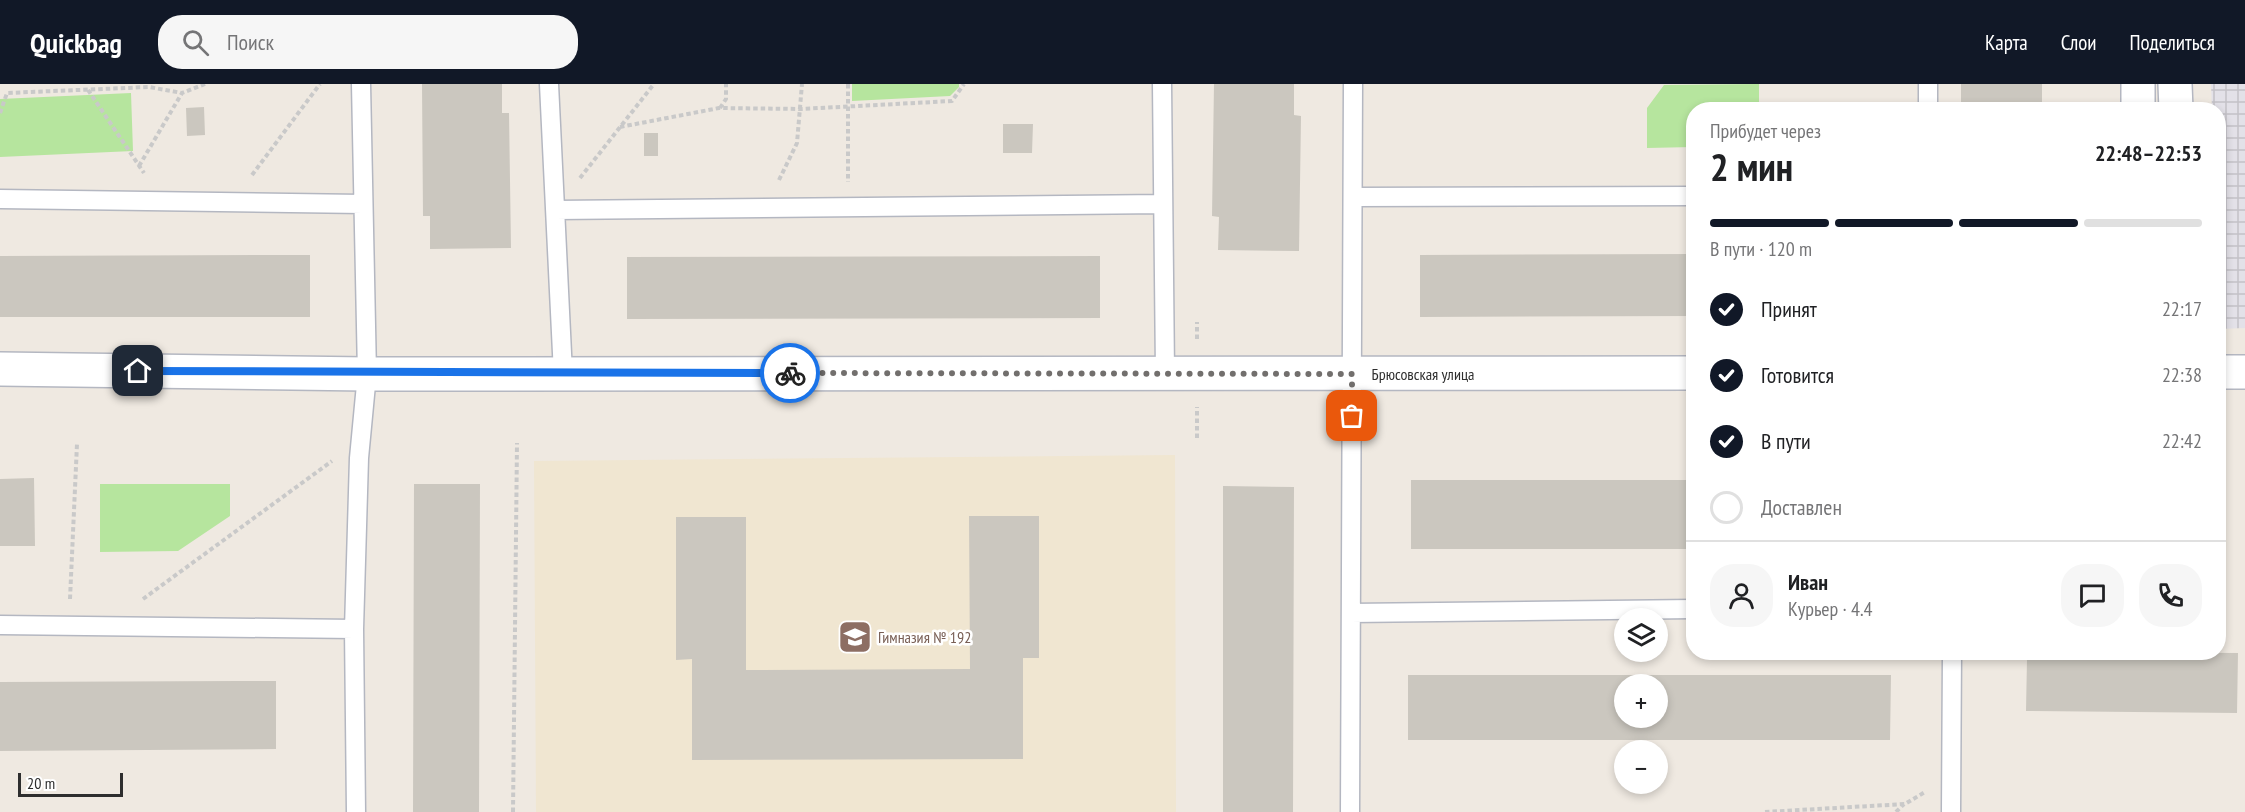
<!DOCTYPE html>
<html lang="ru">
<meta charset="utf-8">
<style>
:root{--surface:#fff;--page:#f6f6f6;--text:#202124;--muted:#757577;--line:#e0e0e0;--accent:#111827}
body{margin:0;font-family:"PT Sans Narrow",sans-serif;background:var(--page);color:var(--text);height:100vh;display:flex;flex-direction:column;font-size:22px;white-space:nowrap}
*{box-sizing:border-box;margin:0}
p{font-size:20px;color:var(--muted)}
.icon{flex:none;width:33px;height:33px;fill:none;stroke:currentColor;stroke-width:2;stroke-linecap:round;stroke-linejoin:round}
.map{position:relative;flex:1;overflow:hidden}
.sheet{position:absolute;left:1686px;top:18px;width:540px;height:558px;display:flex;flex-direction:column;background:var(--surface);border-radius:24px;box-shadow:0 3px 9px #0003}
.sheet>*{flex:none}
.buttons{position:absolute;left:1614px;top:524px;display:grid;gap:12px}
.buttons a{display:grid;place-items:center;width:54px;height:54px;border-radius:50%;background:var(--surface);box-shadow:0 3px 9px #0003;font-size:30px}
.scale{position:absolute;left:18px;bottom:15px;width:105px;box-sizing:border-box;padding-left:6px;border:3px solid #2e2e2e;border-top:0;font-size:16px;line-height:21px;white-space:nowrap;color:#2e2e2e;-webkit-text-stroke:4px #fff;paint-order:stroke}
.pin{position:absolute;display:grid;place-items:center;width:51px;height:51px;color:#fff;margin:-26px;border-radius:12px;box-shadow:0 3px 9px #0006}
.courier{position:absolute;display:grid;place-items:center;width:60px;height:60px;margin:-30px;border:4px solid #1a73e8;border-radius:50%;background:#fff;color:#222;box-shadow:0 2px 8px #0007}
.headline em{font-style:normal;font-weight:800}
.headline div{display:flex;flex-direction:column-reverse}
.headline{display:flex;align-items:center;justify-content:space-between;height:102px;padding:0 24px}
h1{font-size:39px;font-weight:800;line-height:45px}
.bar{display:grid;grid-template-columns:repeat(4,1fr);gap:9px 6px;align-content:center;height:72px;padding:0 24px}
.bar i{height:8px;border-radius:4px;background:var(--line)}
.bar .current{background:var(--accent)}
.bar p{grid-column:span 4}
.line{display:flex;align-items:center;gap:15px;padding:0 24px;border-top:2px solid var(--line)}
.line div{flex:1}
.round{display:grid;place-items:center;flex:none;width:63px;height:63px;border-radius:24px;background:var(--page)}
ol{padding:0 24px;list-style:none}
li{display:flex;align-items:center;gap:18px;height:66px}
li p{margin-inline-start:auto}
li .icon{padding:6px;border-radius:50%;background:var(--accent);color:#fff;stroke-width:4}
li:last-child{color:var(--muted)}
li i{width:33px;height:33px;border:3px solid var(--line);border-radius:50%}
header{display:flex;align-items:center;gap:36px;box-sizing:border-box;height:84px;padding:0 30px;background:var(--accent);color:#fff}
header strong{font-size:28px}
nav{display:flex;gap:33px;margin-inline-start:auto;font-size:21px}
.search{width:420px;height:54px;background:var(--page);display:flex;align-items:center;gap:15px;box-sizing:border-box;padding:0 21px;border-radius:24px;color:var(--muted);font-size:22px}
.map>svg:first-child{display:block}
.industrial{fill:url(#industrial-grid)}
.education{fill:#f0e6d1}
.park{fill:#b6e59e}
.building{fill:#cbc7bf;fill-rule:evenodd}
.lines{fill:none;stroke-linecap:round;stroke-linejoin:round}
.lane-casing{stroke:#b4b7c1;stroke-width:21}
.street-casing{stroke:#b4b7c1;stroke-width:36}
.secondary-casing{stroke:#b4b7c1;stroke-width:36}
.path{stroke:#c9c9c9;stroke-width:4;stroke-dasharray:4.5 3;stroke-linecap:butt}
.lane{stroke:#fff;stroke-width:18}
.street{stroke:#fff;stroke-width:33}
.secondary{stroke:#fff;stroke-width:33}
.done{stroke:#726f6d;stroke-width:6;stroke-dasharray:0 10.8}
.route{stroke:#1a73e8;stroke-width:8}
.labels{text-anchor:middle;dominant-baseline:central;stroke-width:5;stroke-linejoin:round;paint-order:stroke}
.street-label{font-size:16px;fill:#2e2e2e;stroke:#fff}
.education-label{font-size:16px;fill:#785e54;stroke:#fff;text-anchor:start}
</style>
<header>
<strong>Quickbag</strong>
<div class="search"><svg class="icon" aria-label="search" viewBox="0 0 24 24"><circle cx="10" cy="10" r="6"/><path d="M15 15l6 6"/></svg>Поиск</div>
<nav><a>Карта</a><a>Слои</a><a>Поделиться</a></nav>
</header>
<div class="map">
<svg width="2245" height="728" viewBox="0 0 2245 728">
<defs>
<pattern id="industrial-grid" width="8" height="8" patternUnits="userSpaceOnUse" patternTransform="scale(1.5)"><rect width="8" height="8" fill="#e3e1e8"/><path d="M0 4h8M4 0v8" fill="none" stroke="#c3c1c7"/></pattern>
</defs>
<rect width="100%" height="100%" fill="#efe9e1"/>
<path class="industrial" d="M2211,0H2245V244L2219,245L2218,26L2212,25Z"/>
<path class="education" d="M1175,371L1176,728H536L534,377Z"/>
<path class="park" d="M852,0H959V3L950,12L852,17Z
M1759,0V25L1694,26L1693,63L1647,64V24L1664,1Z
M131,9L133,67L0,73V15Z
M100,400H230V432L178,467L100,468Z"/>
<path class="building" d="M422,0H502V29H509L511,164L430,165V132H423Z
M1214,0H1294V31L1301,32L1299,167L1218,166L1219,133L1212,132Z
M1961,0H2042V26H1961Z
M204,23L205,51L187,52L186,24Z
M1003,40H1033L1032,69H1003Z
M644,49H658V72H644Z
M1694,170V232L1420,233V171Z
M278,171H310V233H0V172Z
M1100,172V234L627,235V173Z
M34,394L35,462H0V395Z
M1411,396H1694V465H1411Z
M414,400H480L479,728H413Z
M1223,402L1294,403L1293,728H1223Z
M969,432H1039V574H1023V675L692,676V575L676,576V433H746V586L970,585Z
M2108,568L2238,569L2237,629L2026,627L2027,575L2108,576Z
M1408,591H1891L1890,656H1408ZM1624,600H1658V633H1624Z
M238,597H276V665L0,667V598Z"/>
<g class="lines">
<defs>
<path id="lane" d="M549,0L563,290
M1162,0L1165,289
M1928,0V26
M1353,113L1694,112
M0,115L363,120
M555,126L1163,120
M1351,529L1694,525
M0,541L354,545
M356,728L354,545L359,374L367,290L361,0
M1350,728L1353,0
M1951,728L1952,568"/>
<path id="street" d="M0,285L367,290L1694,289"/>
<path id="secondary" d="M2138,0V26
M2175,0L2176,26
M2218,288H2245"/>
</defs>
<use href="#lane" class="lane-casing"/>
<use href="#street" class="street-casing"/>
<use href="#secondary" class="secondary-casing"/>
<path class="path" d="M848,0V98
M88,6L144,89
M720,24L726,15V0
M0,29L7,9L149,3L182,9
M620,43L719,24L801,25L952,17L964,0
M139,82L182,9L205,0
M252,91L320,0
M580,94L654,0
M779,96L797,59L802,0
M1197,255V238
M1197,354V323
M70,515L77,360
M143,515L332,377
M513,728L517,359
M1765,728L1905,720L1925,708
M1896,728L1904,720"/>
<use href="#lane" class="lane"/>
<use href="#street" class="street"/>
<use href="#secondary" class="secondary"/>
</g>
<g class="lines">
<path class="done" d="M790,289L1352,290V332"/>
<path class="route" d="M138,287L790,289"/>
</g>
<defs>
<symbol id="school-square" viewBox="-11 -11 22 22"><rect x="-9" y="-9" width="18" height="18" rx="4" fill="#8d6e63" stroke="#fff"/><path d="M0-5L7-2L0 1L-7-2ZM-4 1L0 2.5L4 1V4Q0 6-4 4Z" fill="#fff"/></symbol>
</defs>
<g fill-rule="evenodd">
<use href="#school-square" x="836" y="534" width="38" height="38"/>
</g>
<g class="labels">
<g class="street-label">
<text x="1423" y="290">Брюсовская улица</text>
</g>
<g class="education-label">
<text x="878" y="553">Гимназия № 192</text>
</g>
</g>
</svg>
<div class="buttons">
<a><svg class="icon" aria-label="layers" viewBox="0 0 24 24"><path d="M12 4l9 5-9 5-9-5zM3 14l9 5 9-5"/></svg></a>
<a>+</a>
<a>−</a>
</div>
<div class="scale">20 m</div>
<div class="pin" style="left:1352px;top:332px;background:#ea580c"><svg class="icon" aria-label="bag" viewBox="0 0 24 24"><path d="M5 8h14l-1 12H6zM9 8a3 3 0 0 1 6 0"/></svg></div>
<div class="pin" style="left:138px;top:287px;background:#1f2937"><svg class="icon" aria-label="home" viewBox="0 0 24 24"><path d="M3 11l9-7 9 7M6 9v11h12V9"/></svg></div>
<div class="courier" style="left:790px;top:289px"><svg class="icon" aria-label="bike" viewBox="0 0 24 24"><circle cx="6" cy="16" r="4"/><circle cx="18" cy="16" r="4"/><path d="M6 16l4-8h5l3 8M10 8l3 8H6M13 5h3"/></svg></div>
<section class="sheet">
<div class="headline"><div><h1>2 мин</h1><p>Прибудет через</p></div><em>22:48–22:53</em></div>
<div class="bar"><i class="current"></i><i class="current"></i><i class="current"></i><i></i><p>В пути · 120 m</p></div>
<ol>
<li><svg class="icon" aria-label="check" viewBox="0 0 24 24"><path d="M5 12l5 5 9-10"/></svg>Принят<p>22:17</p></li>
<li><svg class="icon" aria-label="check" viewBox="0 0 24 24"><path d="M5 12l5 5 9-10"/></svg>Готовится<p>22:38</p></li>
<li><svg class="icon" aria-label="check" viewBox="0 0 24 24"><path d="M5 12l5 5 9-10"/></svg>В пути<p>22:42</p></li>
<li><i></i>Доставлен</li>
</ol>
<div class="line" style="height:108px"><a class="round"><svg class="icon" aria-label="person" viewBox="0 0 24 24"><circle cx="12" cy="8" r="4"/><path d="M4 21q1-7 8-7t8 7"/></svg></a><div><b>Иван</b><p>Курьер · 4.4</p></div><a class="round"><svg class="icon" aria-label="chat" viewBox="0 0 24 24"><path d="M4 5h16v11H9l-5 4z"/></svg></a><a class="round"><svg class="icon" aria-label="phone" viewBox="0 0 24 24"><path d="M5 4h4l2 5-3 2q2 4 5 5l2-3 5 2v4C11 20 4 13 5 4z"/></svg></a></div>
</section>
</div>
